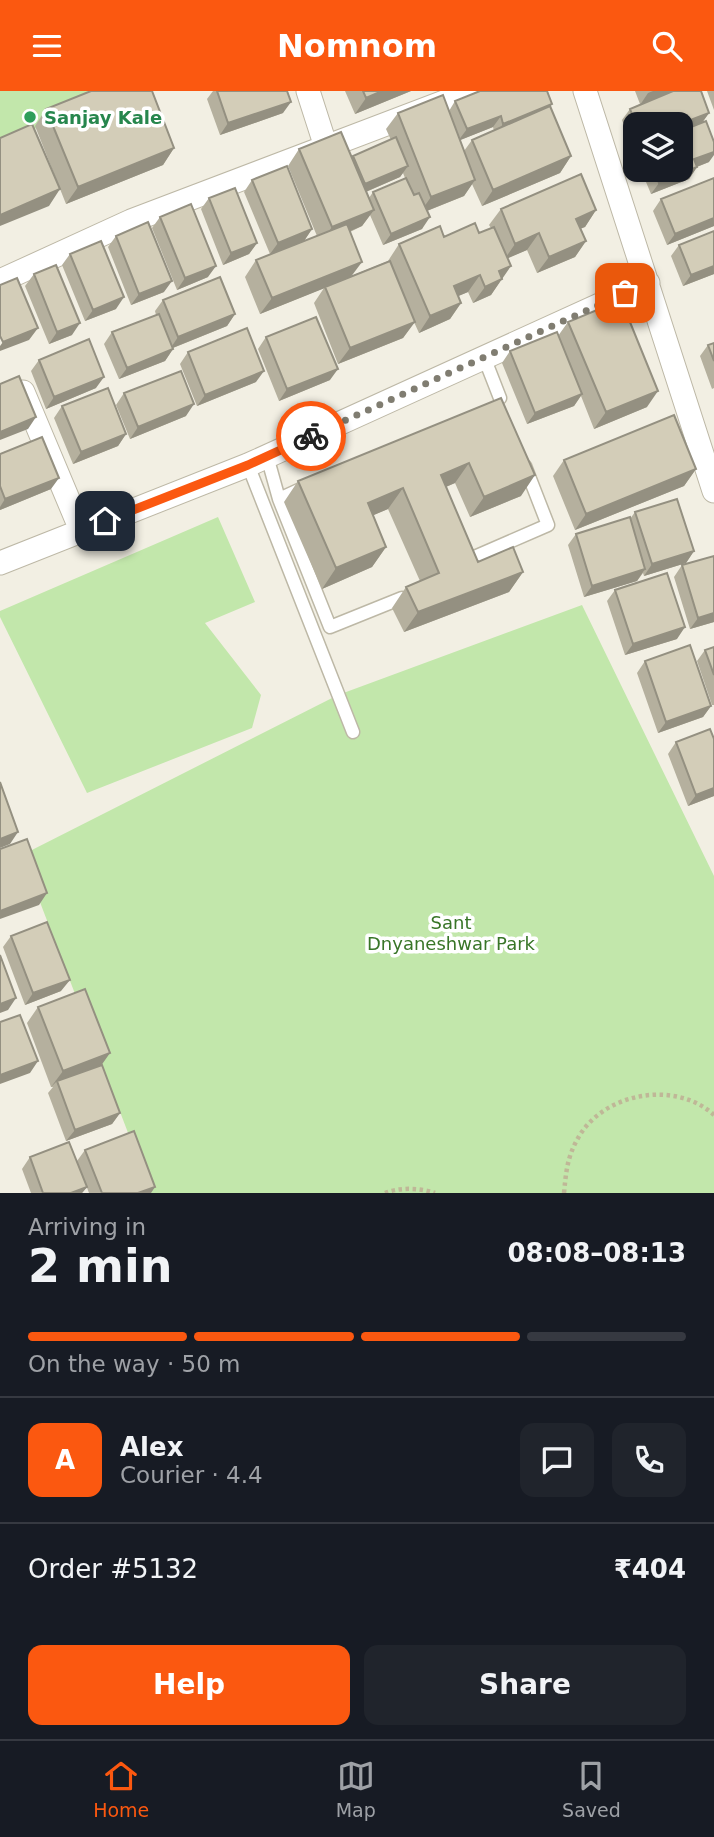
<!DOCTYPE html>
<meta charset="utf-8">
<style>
:root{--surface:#171b24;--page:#20242c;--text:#f1f3f6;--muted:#9ea1a6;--line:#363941;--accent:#fb5810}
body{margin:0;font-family:"DejaVu Sans",sans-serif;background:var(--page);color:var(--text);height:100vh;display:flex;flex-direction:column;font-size:26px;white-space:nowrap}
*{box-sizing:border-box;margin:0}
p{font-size:23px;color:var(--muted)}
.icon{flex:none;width:38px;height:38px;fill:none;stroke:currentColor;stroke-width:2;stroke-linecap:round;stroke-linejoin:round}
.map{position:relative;height:1102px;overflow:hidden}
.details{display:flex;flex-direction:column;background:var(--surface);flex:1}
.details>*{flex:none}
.tools{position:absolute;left:623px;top:21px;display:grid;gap:14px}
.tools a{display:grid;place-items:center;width:70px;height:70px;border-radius:14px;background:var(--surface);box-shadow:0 2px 5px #0004;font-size:35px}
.pin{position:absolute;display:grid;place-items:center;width:60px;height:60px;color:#fff;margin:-30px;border-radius:14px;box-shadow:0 4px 10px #0006}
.courier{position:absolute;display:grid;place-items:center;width:70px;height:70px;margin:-35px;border:5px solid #fb5810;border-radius:50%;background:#fff;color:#222;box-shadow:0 2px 9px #0007}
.summary em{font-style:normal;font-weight:800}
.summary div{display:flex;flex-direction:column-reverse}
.summary{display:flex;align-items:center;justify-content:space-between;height:119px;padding:0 28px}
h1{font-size:46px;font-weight:800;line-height:52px}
.bar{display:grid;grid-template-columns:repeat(4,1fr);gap:10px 7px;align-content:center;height:84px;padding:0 28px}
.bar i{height:9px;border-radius:5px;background:var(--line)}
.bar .on{background:var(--accent)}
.bar p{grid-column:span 4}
.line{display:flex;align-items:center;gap:18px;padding:0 28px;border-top:2px solid var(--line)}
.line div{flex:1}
.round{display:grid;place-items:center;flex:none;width:74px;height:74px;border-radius:14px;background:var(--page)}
.cta{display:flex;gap:14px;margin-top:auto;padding:14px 28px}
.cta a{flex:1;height:80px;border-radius:14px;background:var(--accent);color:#fff;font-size:28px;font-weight:800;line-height:80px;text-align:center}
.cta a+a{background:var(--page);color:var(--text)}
header{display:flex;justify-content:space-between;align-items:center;height:91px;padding:0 28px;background:var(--accent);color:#fff;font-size:32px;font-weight:800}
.dock{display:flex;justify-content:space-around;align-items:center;height:98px;border-top:2px solid var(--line);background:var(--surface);font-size:19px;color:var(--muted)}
.dock a{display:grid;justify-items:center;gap:4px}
.dock .on{color:var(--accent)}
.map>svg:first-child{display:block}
.green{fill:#c2e7ab}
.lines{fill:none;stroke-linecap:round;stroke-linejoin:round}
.lane-casing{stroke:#bdb8a6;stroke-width:15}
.street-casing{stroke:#bdb8a6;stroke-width:25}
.path{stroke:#bfb797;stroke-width:4.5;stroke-dasharray:3.5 3.5;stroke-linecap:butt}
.lane{stroke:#fff;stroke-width:12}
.street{stroke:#fff;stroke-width:23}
.wall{fill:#b5b09e;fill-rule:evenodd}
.shaded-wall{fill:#949081}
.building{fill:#d3cdb8;stroke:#949081;stroke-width:2}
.done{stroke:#807d71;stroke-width:7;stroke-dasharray:0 12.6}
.route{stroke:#fb5810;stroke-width:9}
.leisure-dot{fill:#2e9e5b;stroke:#fff;stroke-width:2.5}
.labels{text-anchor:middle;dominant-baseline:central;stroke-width:7;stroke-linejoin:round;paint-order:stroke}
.leisure-label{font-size:18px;font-weight:bold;fill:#27864d;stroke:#fff;text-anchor:start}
.park-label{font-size:18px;fill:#387527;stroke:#fff}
</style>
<header><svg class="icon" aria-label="menu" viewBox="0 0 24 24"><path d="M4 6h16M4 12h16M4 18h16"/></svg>Nomnom<svg class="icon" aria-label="search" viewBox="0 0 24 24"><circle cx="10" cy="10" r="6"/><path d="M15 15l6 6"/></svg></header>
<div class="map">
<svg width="714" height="1102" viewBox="0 0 714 1102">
<rect width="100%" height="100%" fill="#f2efe3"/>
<path class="green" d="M0,0H121L0,53Z
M218,426L255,511L205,532L261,604L252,637L87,702L0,526V520Z
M582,514L714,785V1102H151L22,764L338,604Z"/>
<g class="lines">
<defs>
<path id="lane" d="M484,266L500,307
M267,365L279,408L303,397
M248,374L353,641
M279,408L330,536L402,507
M463,471L548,434L525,375"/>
<path id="street" d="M308,0L326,56
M585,0L714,400
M0,190L131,130L473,0
M23,301L81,439
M0,472L248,374L648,192"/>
</defs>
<use href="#lane" class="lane-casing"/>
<use href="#street" class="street-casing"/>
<path class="path" d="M385,1102C400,1096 420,1097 435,1102
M564,1102C566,1082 567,1067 577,1049C601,1002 675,988 714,1024"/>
<use href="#lane" class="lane"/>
<use href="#street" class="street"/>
</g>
<path class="wall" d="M213,0H287L283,22L220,44L207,8Z
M345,0H411L355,23Z
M477,0H547L550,16L571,65L560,82L482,115L472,93L464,105L427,120L422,138L383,154L370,124L362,135L350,141L351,185L388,170L399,153L444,146L479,142L491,137L489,134L501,118L596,119L585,136L581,137L586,150L575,166L537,182L527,159L507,167L502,187L491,204L473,212L468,201L458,205L461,212L450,228L419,242L414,231L403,247L338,273L314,212L324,197L260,223L245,186L256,169L317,145L288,75L299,58L352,66L353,65L391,49L386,38L398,22L449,20L455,10L476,2ZM493,36L494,40L472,49L464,60L460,49ZM403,82L405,87L373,101L369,107L366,101L400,86Z
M635,0H701L709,22L702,32L709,71L697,76L689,88L651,103L641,79H681L635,33V59L634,60L622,29L630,18L640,13Z
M707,0H714V19Z
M46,18L174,57L163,74L66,113L35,35Z
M252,89L312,138L304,150L270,163L244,101Z
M209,107L257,152L249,163L223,174L201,118Z
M661,108L714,135L667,154L653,120Z
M160,126L208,186L177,199L152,137Z
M714,140V183L683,195L671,165L679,154Z
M116,145L164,201L131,214L108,156Z
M70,163L116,218L85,230L62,174Z
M34,183L72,244L49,253L25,195Z
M163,209L235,223L227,235L173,257V258L165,270L119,288L104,253L112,241L156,224L155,220Z
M568,231L647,316L594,338L581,305L574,315L527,333L502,272L510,260L558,245Z
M266,246L330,289L279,310L258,258Z
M714,252V297L712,298L700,265L708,254Z
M188,261L256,291L197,315L180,273Z
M39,269L96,297L46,318L31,280Z
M124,302L186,325L130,348L116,314Z
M501,307L521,405L470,426L455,392L446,396L478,471L523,481L509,501L404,541L392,517L406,496L420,490L388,418L373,424L386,456L372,476L322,498L284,411L298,390Z
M62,315L126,343L118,355L73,373L54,327Z
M0,363L51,398L0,419Z
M564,369L696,378L684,395L575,439L553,385Z
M635,421L694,460L686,472L644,485L643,482L637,490L584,506L568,454L576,443L630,428Z
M714,465V531L690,538L674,486L682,474Z
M615,499L677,548L625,564L607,510Z
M714,556V614H712L697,570L705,559Z
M645,570L711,615L703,626L658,642L637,582Z
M676,651L714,705L688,715L668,663Z
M11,845L61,900L25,914L3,856Z
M38,916L102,974L120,1022L112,1033L66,1050L48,1002L53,996H51L27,932Z
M85,1059L151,1102H89L77,1070Z
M30,1066L87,1096L82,1102H31L22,1078Z"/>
<path class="shaded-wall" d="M382,0H411L355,23L366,7Z
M653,0H674L640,14L648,2Z
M291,11L283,22L220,44L228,32Z
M552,13L544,25L495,44L503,33Z
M709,22L701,33L681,41V33Z
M501,25L493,36L458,50L467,38Z
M174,57L163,74L66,113L78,96Z
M714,61V64L709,71L686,80L694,68Z
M571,65L560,82L482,115L493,99Z
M408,75L400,86L356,105L365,93Z
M697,76L689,88L651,103L659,92Z
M475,89L464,105L419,123L431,106Z
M60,98L49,115L0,135V124Z
M374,119L362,135L320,153L332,136Z
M596,119L585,136L565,144L576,128Z
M430,126L422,138L383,154L391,143Z
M714,127V135L667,154L675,143Z
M312,138L304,150L270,163L278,152Z
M539,142L527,159L504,169L515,153Z
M586,150L575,166L537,182L549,166Z
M257,152L249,163L223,174L231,162Z
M362,171L350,187L260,223L272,207Z
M216,175L208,186L177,199L185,187Z
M511,175L491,204L473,212L485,196L499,180Z
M714,175V183L683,195L691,184Z
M480,184L468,201L442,212L454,195Z
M172,190L164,201L131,214L139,203Z
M124,206L116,218L85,230L93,219Z
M461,212L450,228L419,242L430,225Z
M235,223L227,235L170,258L178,246Z
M415,231L403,247L338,273L350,257Z
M80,232L72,244L49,253L57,241Z
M38,237L29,249L0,260V255L3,251Z
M173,258L165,270L119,288L127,277Z
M338,278L330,289L279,310L287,298Z
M264,280L256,291L197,315L205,304Z
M104,286L96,297L46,318L54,306Z
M658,300L647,316L594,338L606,321Z
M582,303L574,315L527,333L535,322Z
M194,313L186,325L130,348L138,336Z
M36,326L28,338L0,349V341Z
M126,343L118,355L73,373L81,361Z
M469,372L455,392L426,404L441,384Z
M696,378L684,395L575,439L586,423Z
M535,384L521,405L470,426L484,406Z
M59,387L51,398L0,419V416L5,408Z
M403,397L388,418L353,433L368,412Z
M386,456L372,476L322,498L336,477Z
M694,460L686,472L644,485L652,473Z
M645,478L637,490L584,506L592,495Z
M523,481L509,501L404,541L418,521Z
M714,522V531L690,538L698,527Z
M685,536L677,548L625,564L633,553Z
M711,615L703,626L658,642L666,631Z
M714,697V705L688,715L696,704Z
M18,741L10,753L0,757V748Z
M47,802L39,814L0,828V820Z
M70,889L61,900L25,914L33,902Z
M16,907L8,919L0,922V913Z
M110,962L98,979L57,990L51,996L63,980Z
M38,970L30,982L0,993V984Z
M120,1022L112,1033L66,1050L75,1039Z
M87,1096L82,1102H71Z
M155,1096L151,1102H138Z"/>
<path class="building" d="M91,0H152L174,57L78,96L46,18Z
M217,0H287L291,11L228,32Z
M363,0H382L366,7Z
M480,0H547L552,13L503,33L501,25L467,38L455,10Z
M673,0H701L709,22L680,33H636L630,18Z
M443,4L475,89L431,106L398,22Z
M550,15L571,65L493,99L472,49Z
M706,30L714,51V61L694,68L697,76L659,92L654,79H681V40Z
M32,33L60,98L0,124V47Z
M341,41L374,119L332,136L299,58Z
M396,46L408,75L365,93L353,65Z
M287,75L312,138L278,152L252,89Z
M581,83L596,119L576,128L586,150L549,166L539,142L515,153L501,118Z
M406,87L414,104L419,102L430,126L391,143L373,101Z
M714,87V127L675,143L661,108Z
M235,97L257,152L231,162L209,107Z
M191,113L216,175L185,187L160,126Z
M148,131L172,190L139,203L116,145Z
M475,132L479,142L494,136L511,175L499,180L502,188L485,196L480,184L454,195L461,212L430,225L399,153L440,135L444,146Z
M347,133L362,171L272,207L256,169Z
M714,140V175L691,184L679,154Z
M101,150L124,206L93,219L70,163Z
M390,170L415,231L350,257L325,196Z
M56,174L80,232L57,241L34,183Z
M220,186L235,223L178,246L163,209Z
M17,187L38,237L3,251L0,245V194Z
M621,209L658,300L606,321L568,231Z
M159,223L173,258L127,277L112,241Z
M316,226L338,278L287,298L266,246Z
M247,237L264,280L205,304L188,261Z
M557,241L582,303L535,322L510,260Z
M89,248L104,286L54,306L39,269Z
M714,252V270L708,254Z
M181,280L194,313L138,336L124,302Z
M19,285L36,326L0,341V293Z
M108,297L126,343L81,361L62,315Z
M501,307L535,384L484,406L469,372L441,384L478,471L513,456L523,481L418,521L406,496L439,482L403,397L368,412L386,456L336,477L298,390Z
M674,324L696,378L586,423L564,369Z
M42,346L59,387L5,408L0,395V363Z
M677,408L694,460L652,473L635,421Z
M630,426L645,478L592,495L576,443Z
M714,465V522L698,527L682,474Z
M667,482L685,536L633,553L615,499Z
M690,554L711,615L666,631L645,570Z
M714,556V584L705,559Z
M710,638L714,648V697L696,704L676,651Z
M0,691L18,741L0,748Z
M27,748L47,802L0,820V758Z
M47,831L70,889L33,902L11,845Z
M0,864L16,907L0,913Z
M85,898L110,962L63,980L38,916Z
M20,924L38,970L0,984V931Z
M102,974L120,1022L75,1039L57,990Z
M134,1040L155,1096L138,1102H102L85,1059Z
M69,1051L87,1096L71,1102H43L30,1066Z"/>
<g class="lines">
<path class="done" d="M311,345L625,202"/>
<path class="route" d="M105,430L248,374L311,345"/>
</g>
<circle class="leisure-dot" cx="30" cy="26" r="7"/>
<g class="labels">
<g class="leisure-label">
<text x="44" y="26">Sanjay Kale</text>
</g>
<g class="park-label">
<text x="451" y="831">Sant<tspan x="451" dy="21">Dnyaneshwar Park</tspan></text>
</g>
</g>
</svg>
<div class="tools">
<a><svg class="icon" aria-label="layers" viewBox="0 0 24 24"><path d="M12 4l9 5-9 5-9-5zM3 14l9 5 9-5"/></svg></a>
</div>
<div class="pin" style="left:625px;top:202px;background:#ea580c"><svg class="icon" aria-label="bag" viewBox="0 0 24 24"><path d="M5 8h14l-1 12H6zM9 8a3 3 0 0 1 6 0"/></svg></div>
<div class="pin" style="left:105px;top:430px;background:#1f2937"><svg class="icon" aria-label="home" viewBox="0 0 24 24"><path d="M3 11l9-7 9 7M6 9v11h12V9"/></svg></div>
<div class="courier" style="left:311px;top:345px"><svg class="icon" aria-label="bike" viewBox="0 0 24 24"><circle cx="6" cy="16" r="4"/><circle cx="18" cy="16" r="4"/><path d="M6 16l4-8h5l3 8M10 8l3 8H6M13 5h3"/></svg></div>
</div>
<section class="details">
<div class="summary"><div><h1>2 min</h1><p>Arriving in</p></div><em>08:08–08:13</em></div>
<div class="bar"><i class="on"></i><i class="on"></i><i class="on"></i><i></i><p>On the way · 50 m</p></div>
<div class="line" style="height:126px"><b class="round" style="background:var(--accent);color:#fff">A</b><div><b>Alex</b><p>Courier · 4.4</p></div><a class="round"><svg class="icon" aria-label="chat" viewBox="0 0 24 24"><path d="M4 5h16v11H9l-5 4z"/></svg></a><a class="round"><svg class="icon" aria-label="phone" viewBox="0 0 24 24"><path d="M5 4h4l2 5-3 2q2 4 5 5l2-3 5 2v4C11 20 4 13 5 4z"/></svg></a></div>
<div class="line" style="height:91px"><div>Order #5132</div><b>₹404</b></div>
<div class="cta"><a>Help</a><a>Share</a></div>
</section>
<nav class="dock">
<a class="on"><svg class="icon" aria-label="home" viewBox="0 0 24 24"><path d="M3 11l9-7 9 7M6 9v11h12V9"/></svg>Home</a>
<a><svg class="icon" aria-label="map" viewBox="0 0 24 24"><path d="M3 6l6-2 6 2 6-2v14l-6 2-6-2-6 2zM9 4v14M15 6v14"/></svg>Map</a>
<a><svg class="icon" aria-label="saved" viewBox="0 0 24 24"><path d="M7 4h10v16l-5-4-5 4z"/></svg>Saved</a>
</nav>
